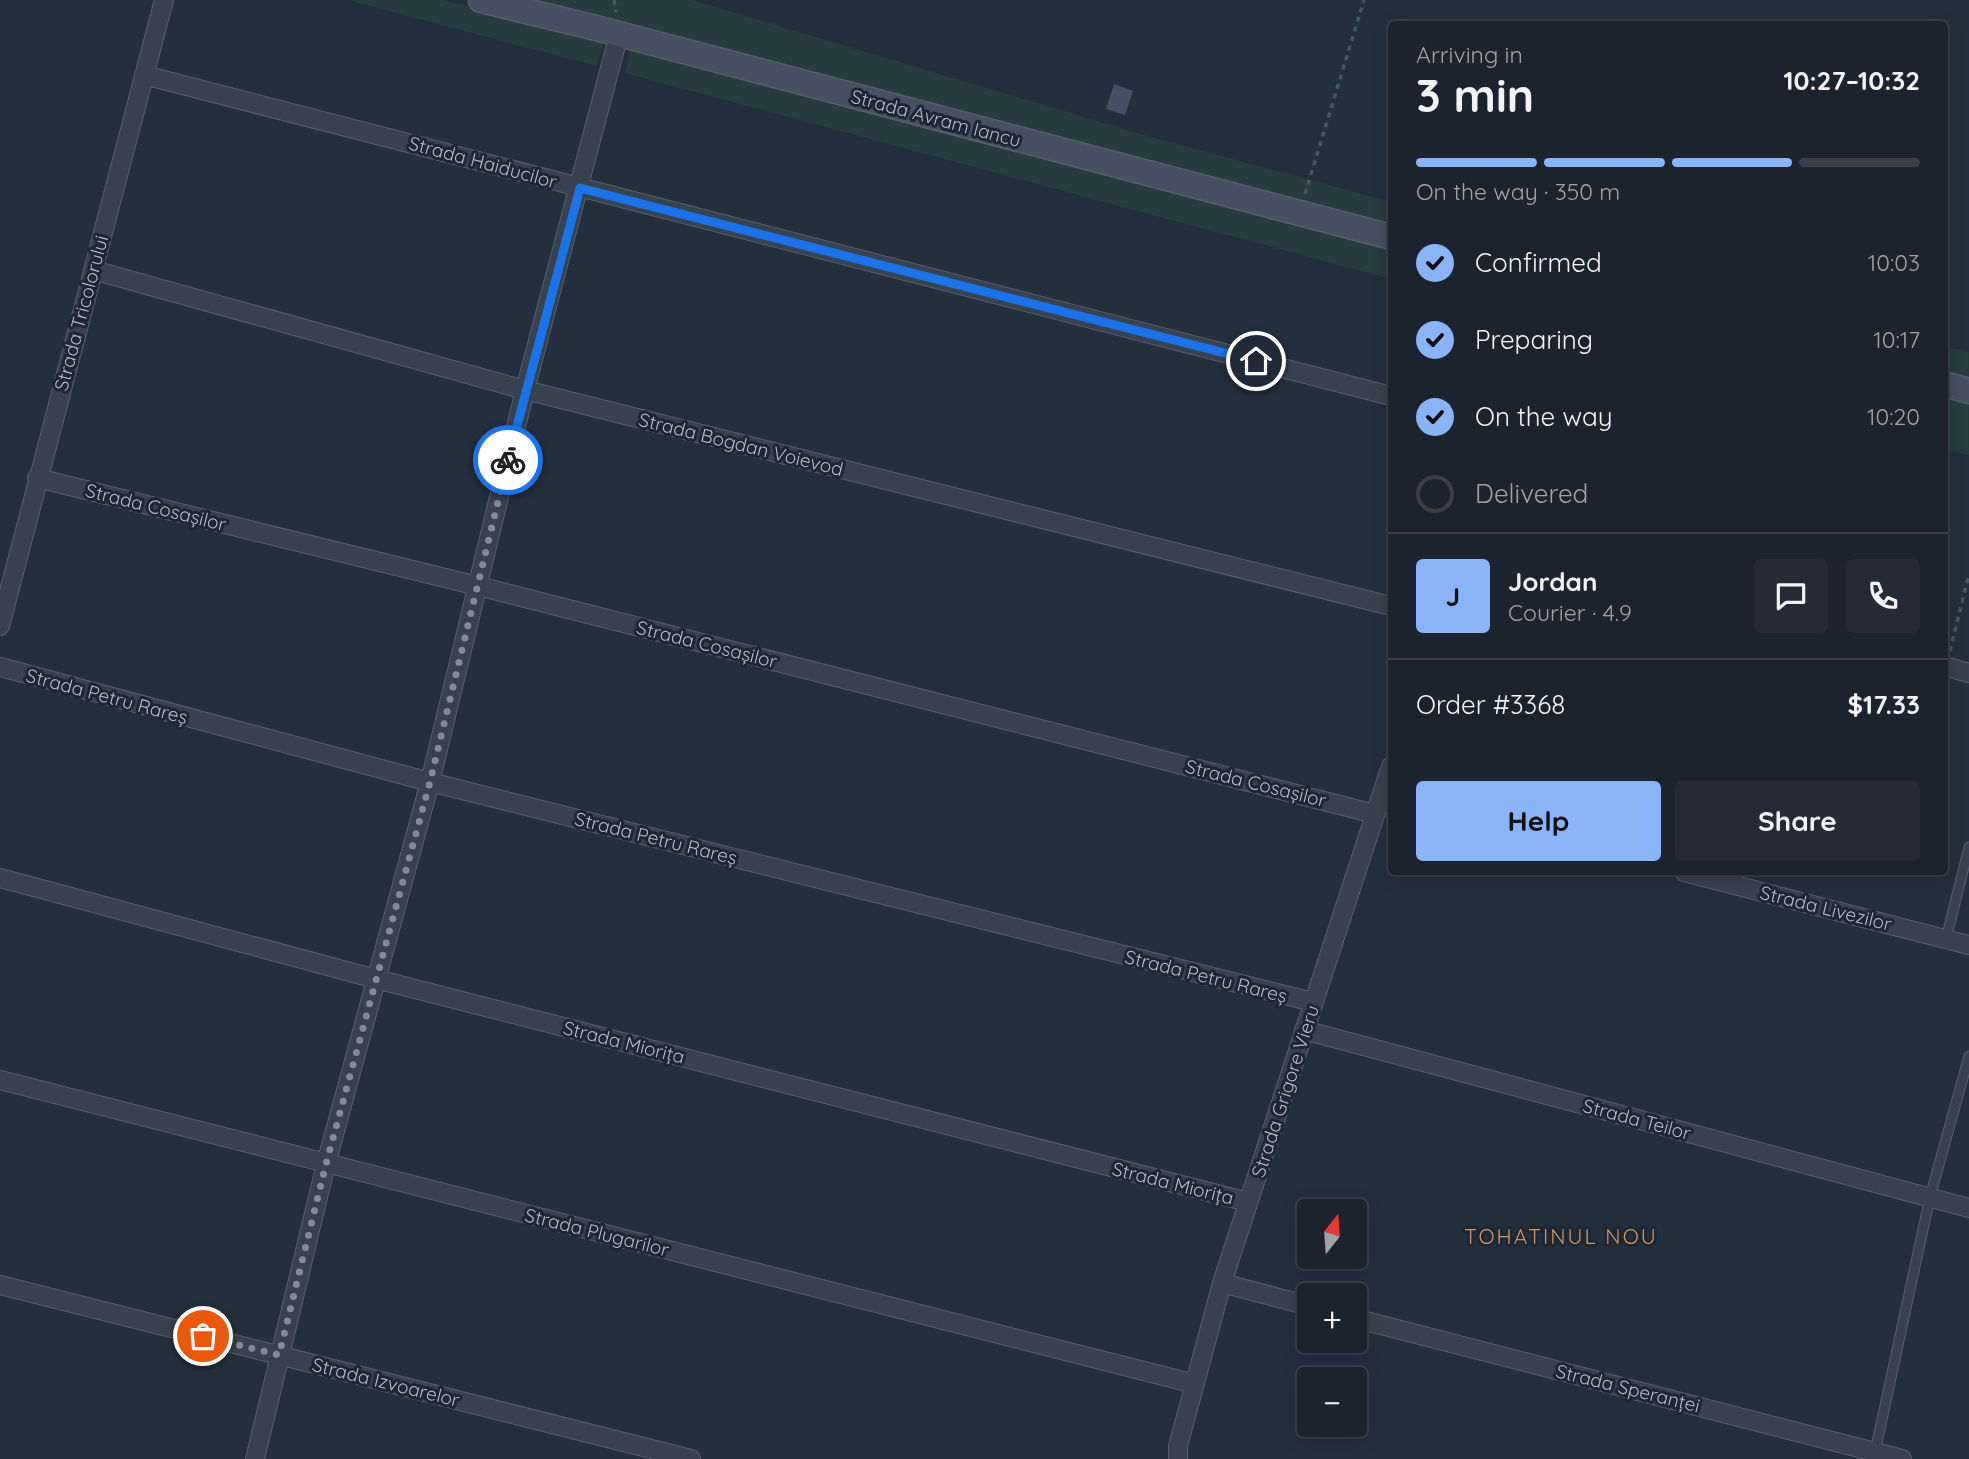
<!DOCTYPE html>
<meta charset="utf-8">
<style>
:root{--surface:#1b232e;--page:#242b36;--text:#f1f3f6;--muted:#a0a4aa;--line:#39404a;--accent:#8ab4f8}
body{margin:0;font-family:Quicksand,sans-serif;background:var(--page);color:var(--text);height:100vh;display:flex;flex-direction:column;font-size:26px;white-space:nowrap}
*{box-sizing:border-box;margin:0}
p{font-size:23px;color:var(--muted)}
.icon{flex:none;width:38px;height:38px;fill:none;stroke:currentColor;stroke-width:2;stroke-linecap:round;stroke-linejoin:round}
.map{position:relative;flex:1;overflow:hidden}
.panel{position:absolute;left:1388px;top:21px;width:560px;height:854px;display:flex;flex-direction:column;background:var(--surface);border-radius:7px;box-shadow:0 4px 18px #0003,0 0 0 2px var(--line)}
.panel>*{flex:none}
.needle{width:46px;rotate:17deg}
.buttons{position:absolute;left:1297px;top:1199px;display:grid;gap:14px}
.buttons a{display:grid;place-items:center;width:70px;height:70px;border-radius:7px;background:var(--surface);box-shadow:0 4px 18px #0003,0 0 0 2px var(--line);font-size:35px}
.pin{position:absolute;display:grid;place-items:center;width:60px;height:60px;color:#fff;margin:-30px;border:4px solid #fff;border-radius:50%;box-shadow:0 2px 7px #0007}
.courier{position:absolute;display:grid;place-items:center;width:70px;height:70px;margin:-35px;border:5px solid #1a73e8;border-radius:50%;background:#fff;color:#222;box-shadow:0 2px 9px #0007}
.headline em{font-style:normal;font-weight:700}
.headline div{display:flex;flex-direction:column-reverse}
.headline{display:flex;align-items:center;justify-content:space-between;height:119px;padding:0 28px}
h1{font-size:46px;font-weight:700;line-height:52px}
.bar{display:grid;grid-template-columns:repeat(4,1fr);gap:10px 7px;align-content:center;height:84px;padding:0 28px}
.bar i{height:9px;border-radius:5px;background:var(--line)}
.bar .on{background:var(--accent)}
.bar p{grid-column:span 4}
.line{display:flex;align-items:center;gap:18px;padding:0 28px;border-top:2px solid var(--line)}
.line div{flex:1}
.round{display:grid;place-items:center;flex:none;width:74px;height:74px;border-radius:7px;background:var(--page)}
ol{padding:0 28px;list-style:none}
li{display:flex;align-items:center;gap:21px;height:77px}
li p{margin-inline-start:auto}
li .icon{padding:7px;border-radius:50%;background:var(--accent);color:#111;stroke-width:4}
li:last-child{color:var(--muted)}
li i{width:38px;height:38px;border:4px solid var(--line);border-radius:50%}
.action{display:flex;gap:14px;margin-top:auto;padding:14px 28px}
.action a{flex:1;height:80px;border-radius:7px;background:var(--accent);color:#111;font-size:28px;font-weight:700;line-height:80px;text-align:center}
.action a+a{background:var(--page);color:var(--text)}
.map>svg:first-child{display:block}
.green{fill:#263c3f}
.building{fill:#455162}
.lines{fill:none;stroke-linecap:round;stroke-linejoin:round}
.lane-casing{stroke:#565f6c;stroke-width:11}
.street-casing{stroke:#565f6c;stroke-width:20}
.secondary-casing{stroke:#565f6c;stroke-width:27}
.path{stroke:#44595c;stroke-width:3.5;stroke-dasharray:5 5;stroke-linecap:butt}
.lane{stroke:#38414e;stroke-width:9}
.street{stroke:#38414e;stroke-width:18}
.secondary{stroke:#465061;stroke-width:24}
.done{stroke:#828b98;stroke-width:7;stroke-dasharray:0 12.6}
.route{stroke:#1a73e8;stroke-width:9}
.labels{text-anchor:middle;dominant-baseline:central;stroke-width:6;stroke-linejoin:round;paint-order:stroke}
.street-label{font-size:19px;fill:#b4bcc9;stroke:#1d2633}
.neighbourhood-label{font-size:21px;letter-spacing:2px;fill:#d59563;stroke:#1d2633}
</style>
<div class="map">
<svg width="1969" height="1459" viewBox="0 0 1969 1459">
<rect width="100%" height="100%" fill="#242f3e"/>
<path class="green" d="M348,0H443L603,41L597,66Z
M522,0H692L1141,134L1391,202V228Z
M631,47L1391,248V279L625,73Z
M1944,346L1969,352V379L1944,373Z
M1944,391L1969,398V455L1944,449Z"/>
<path class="building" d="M1114,84L1133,91L1125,115L1106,109Z"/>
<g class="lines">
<defs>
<path id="lane" d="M1946,939L1969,847
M1875,1452L1930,1197L1969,1056"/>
<path id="street" d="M144,75L1391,396
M93,270L525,390L1391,606
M37,478L478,586L1375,814
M0,626L164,0
M1944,666L1969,673
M0,667L430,782L1313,1002
M1684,872L1969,945
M0,878L376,979L1248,1202
M1304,1030L1969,1208
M0,1080L1195,1384
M1222,1283L1309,1306
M0,1285L691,1459
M1354,1318L1902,1459
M255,1459L326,1164L430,782L525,390L619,34
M1178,1459V1446L1222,1283L1391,766"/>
<path id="secondary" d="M481,0L596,28L1391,237
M1944,384L1969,391"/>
</defs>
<use href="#lane" class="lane-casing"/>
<use href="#street" class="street-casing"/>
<use href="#secondary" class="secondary-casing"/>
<path class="path" d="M614,0L616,12
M1305,194L1364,0
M1950,651L1969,574"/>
<use href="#lane" class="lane"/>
<use href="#street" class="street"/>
<use href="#secondary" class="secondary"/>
</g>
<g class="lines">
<path class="done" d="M203,1336L279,1355L326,1164L430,782L508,460"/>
<path class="route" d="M508,460L580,188L1256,361"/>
</g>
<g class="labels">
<g class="street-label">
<text transform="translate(936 118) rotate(15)">Strada Avram Iancu</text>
<text transform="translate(483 162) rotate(15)">Strada Haiducilor</text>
<text transform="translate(81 313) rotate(-75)">Strada Tricolorului</text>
<text transform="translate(741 444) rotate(14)">Strada Bogdan Voievod</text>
<text transform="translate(156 507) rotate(14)">Strada Cosașilor</text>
<text transform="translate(707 644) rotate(14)">Strada Cosașilor</text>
<text transform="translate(107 696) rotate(15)">Strada Petru Rareș</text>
<text transform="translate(1256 783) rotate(14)">Strada Cosașilor</text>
<text transform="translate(656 838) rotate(14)">Strada Petru Rareș</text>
<text transform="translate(1826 908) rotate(14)">Strada Livezilor</text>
<text transform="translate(1206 976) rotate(14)">Strada Petru Rareș</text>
<text transform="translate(624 1042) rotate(14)">Strada Miorița</text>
<text transform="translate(1285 1091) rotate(-72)">Strada Grigore Vieru</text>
<text transform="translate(1637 1119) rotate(15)">Strada Teilor</text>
<text transform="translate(1173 1183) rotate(14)">Strada Miorița</text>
<text transform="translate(597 1232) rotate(14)">Strada Plugarilor</text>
<text transform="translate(386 1382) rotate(14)">Strada Izvoarelor</text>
<text transform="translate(1628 1388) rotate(14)">Strada Speranței</text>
</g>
<g class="neighbourhood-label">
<text x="1561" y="1236">TOHATINUL NOU</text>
</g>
</g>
</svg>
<div class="buttons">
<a><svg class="needle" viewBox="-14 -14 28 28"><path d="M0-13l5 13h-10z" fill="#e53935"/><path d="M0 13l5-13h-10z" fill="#a0a4aa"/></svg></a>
<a>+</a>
<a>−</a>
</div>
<div class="pin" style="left:203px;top:1336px;background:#ea580c"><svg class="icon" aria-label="bag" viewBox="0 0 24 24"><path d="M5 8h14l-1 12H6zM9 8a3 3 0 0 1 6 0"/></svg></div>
<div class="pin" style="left:1256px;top:361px;background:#1f2937"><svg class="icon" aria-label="home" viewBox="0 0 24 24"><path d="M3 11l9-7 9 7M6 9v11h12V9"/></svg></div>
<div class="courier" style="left:508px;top:460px"><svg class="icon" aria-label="bike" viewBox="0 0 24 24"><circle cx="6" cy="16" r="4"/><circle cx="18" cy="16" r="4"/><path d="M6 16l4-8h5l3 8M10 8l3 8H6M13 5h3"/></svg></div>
<section class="panel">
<div class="headline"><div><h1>3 min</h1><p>Arriving in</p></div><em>10:27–10:32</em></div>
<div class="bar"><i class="on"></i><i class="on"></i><i class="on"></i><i></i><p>On the way · 350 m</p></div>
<ol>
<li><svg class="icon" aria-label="check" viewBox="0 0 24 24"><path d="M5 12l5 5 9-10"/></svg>Confirmed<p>10:03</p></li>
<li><svg class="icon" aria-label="check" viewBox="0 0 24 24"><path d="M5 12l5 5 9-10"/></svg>Preparing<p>10:17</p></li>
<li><svg class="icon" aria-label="check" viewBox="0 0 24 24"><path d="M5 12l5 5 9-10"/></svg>On the way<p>10:20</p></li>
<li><i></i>Delivered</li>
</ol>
<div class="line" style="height:126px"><b class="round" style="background:var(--accent);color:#111">J</b><div><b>Jordan</b><p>Courier · 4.9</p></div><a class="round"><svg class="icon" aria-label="chat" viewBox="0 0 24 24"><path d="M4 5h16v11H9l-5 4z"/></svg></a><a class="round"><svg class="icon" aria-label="phone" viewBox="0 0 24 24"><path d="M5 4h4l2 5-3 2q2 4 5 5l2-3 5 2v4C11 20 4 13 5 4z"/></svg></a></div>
<div class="line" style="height:91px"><div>Order #3368</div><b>$17.33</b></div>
<div class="action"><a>Help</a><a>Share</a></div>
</section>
</div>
